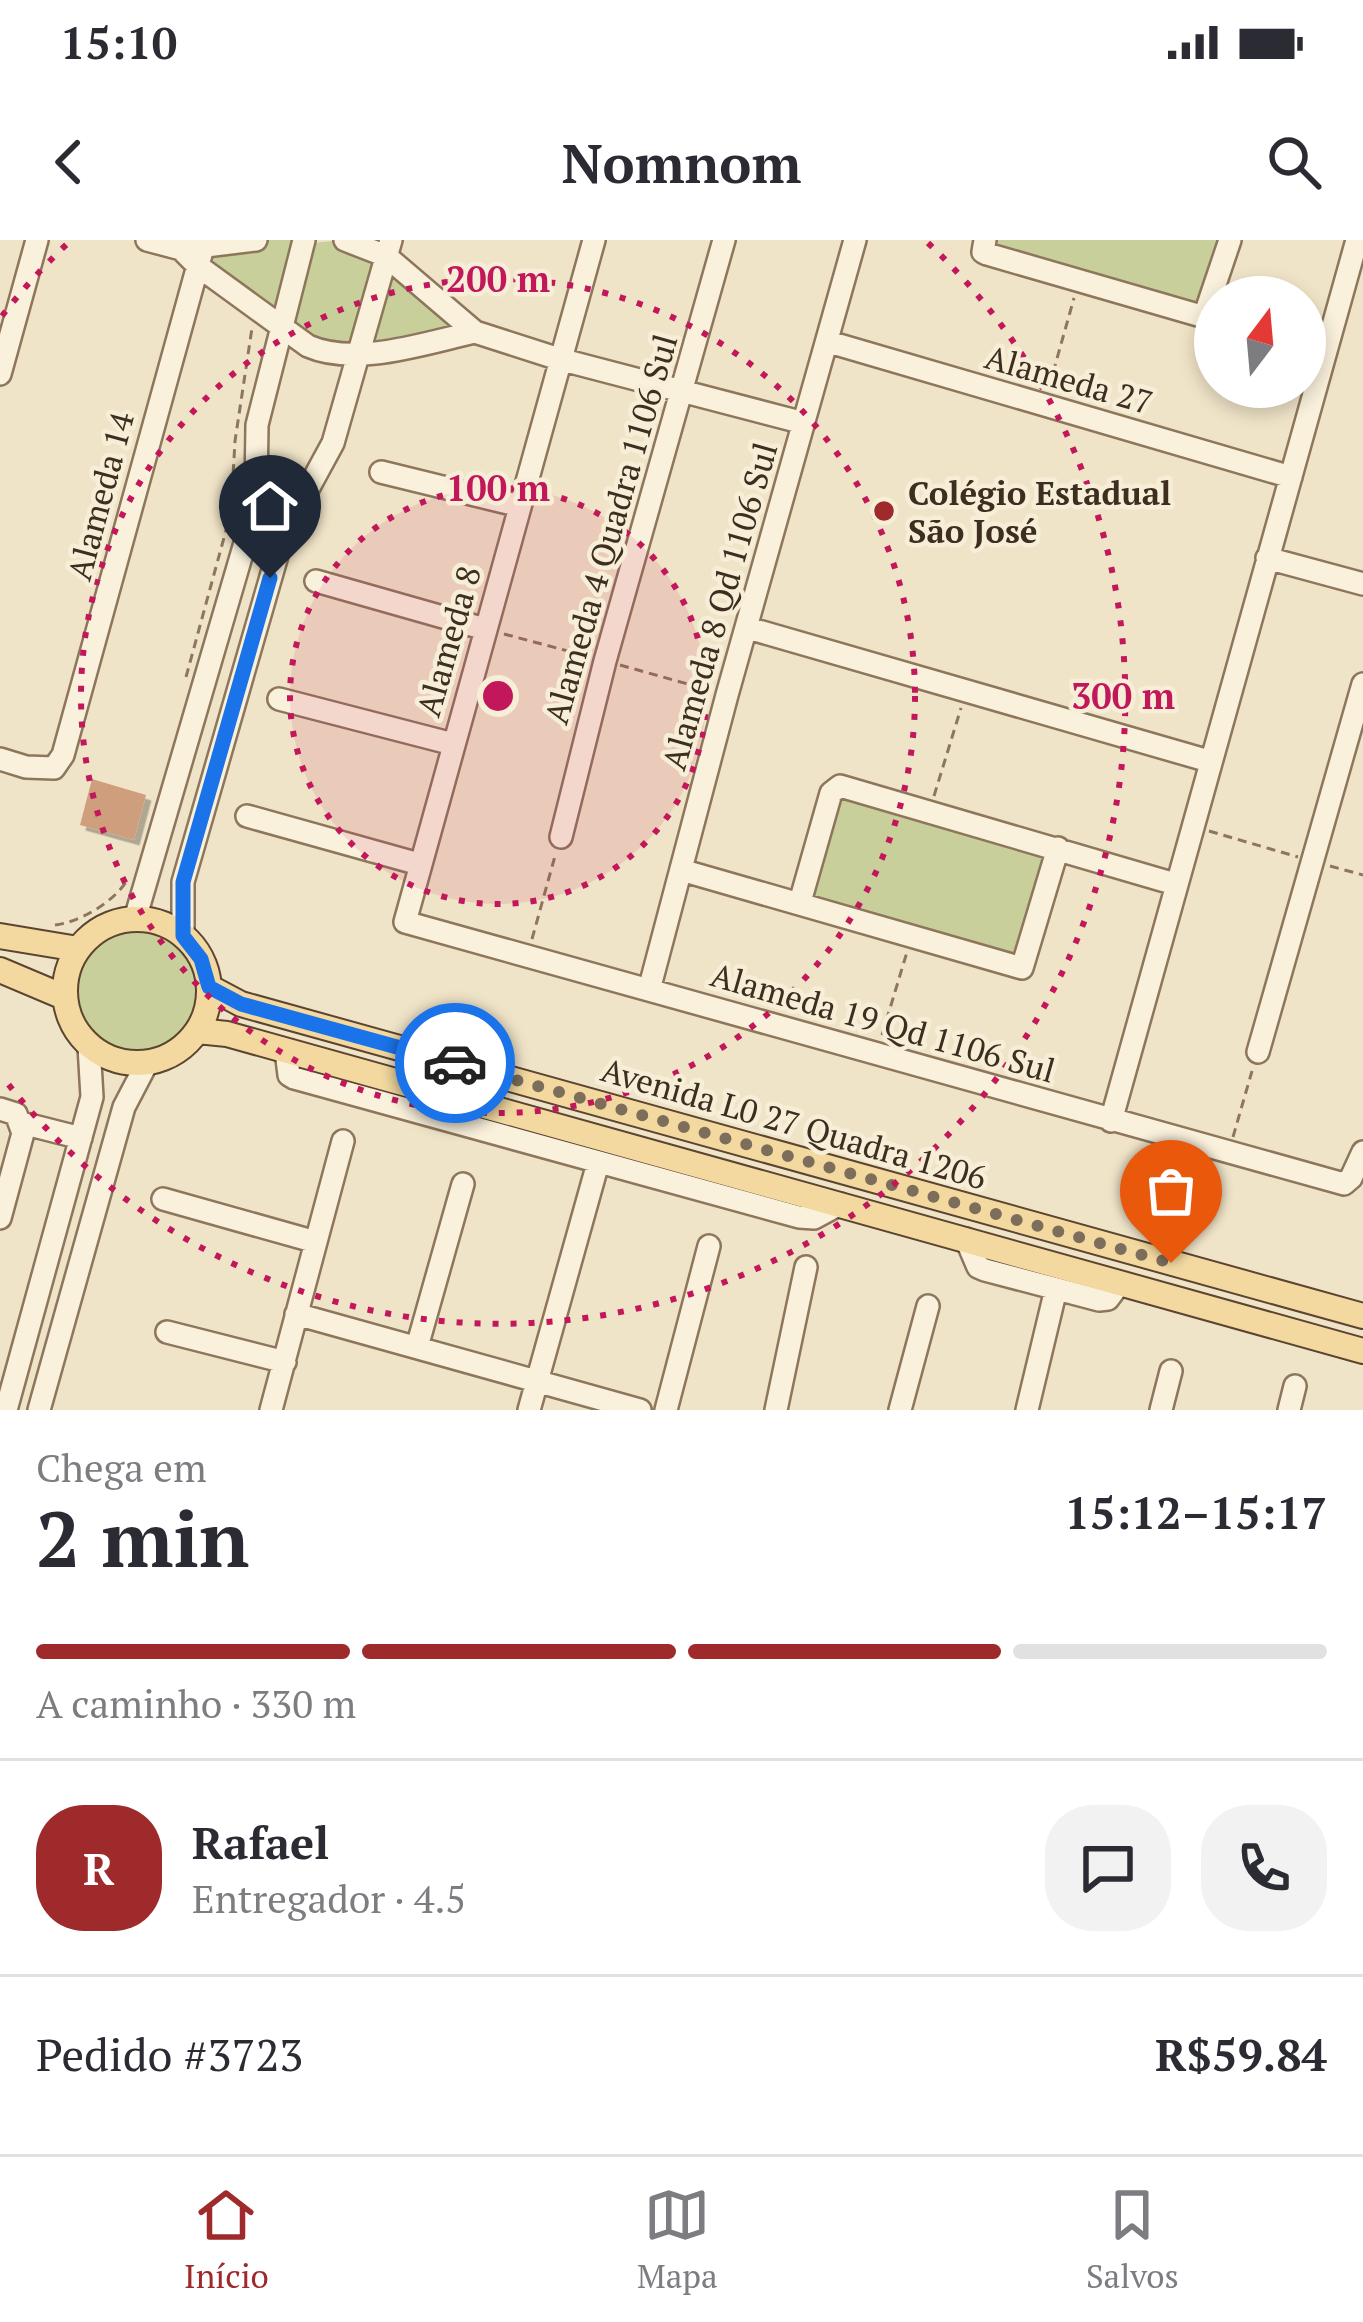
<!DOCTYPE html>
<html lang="pt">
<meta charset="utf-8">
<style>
:root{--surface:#fff;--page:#f2f2f3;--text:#2b2b33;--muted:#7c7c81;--line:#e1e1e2;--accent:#9e2a2b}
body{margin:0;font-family:"PT Serif",serif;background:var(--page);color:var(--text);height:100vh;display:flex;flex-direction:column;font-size:45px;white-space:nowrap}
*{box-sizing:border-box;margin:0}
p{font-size:39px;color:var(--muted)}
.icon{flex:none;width:66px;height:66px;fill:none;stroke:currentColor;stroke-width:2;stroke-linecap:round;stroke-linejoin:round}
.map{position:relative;height:1170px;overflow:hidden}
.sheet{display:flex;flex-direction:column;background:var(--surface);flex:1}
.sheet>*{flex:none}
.needle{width:78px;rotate:16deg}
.tools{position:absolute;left:1194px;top:36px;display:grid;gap:24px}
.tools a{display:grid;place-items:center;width:132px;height:132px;border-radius:50%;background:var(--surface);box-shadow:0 6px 18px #0003;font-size:60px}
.pin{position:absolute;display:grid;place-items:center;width:102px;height:102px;color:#fff;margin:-123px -51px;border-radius:50% 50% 50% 0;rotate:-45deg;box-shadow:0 0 12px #0007}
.pin .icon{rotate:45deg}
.courier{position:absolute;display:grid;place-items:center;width:120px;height:120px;margin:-60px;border:9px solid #1a73e8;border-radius:50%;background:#fff;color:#222;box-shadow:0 3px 15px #0007}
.overview em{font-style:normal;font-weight:700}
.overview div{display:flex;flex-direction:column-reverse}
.overview{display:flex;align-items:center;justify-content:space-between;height:204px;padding:0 36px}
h1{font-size:78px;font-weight:700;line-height:90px}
.bar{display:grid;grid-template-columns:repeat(4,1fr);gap:18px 12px;align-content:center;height:144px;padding:0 36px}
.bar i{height:15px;border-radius:9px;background:var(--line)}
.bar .current{background:var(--accent)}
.bar p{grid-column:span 4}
.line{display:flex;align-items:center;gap:30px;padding:0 36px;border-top:3px solid var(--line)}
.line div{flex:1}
.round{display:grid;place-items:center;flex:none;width:126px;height:126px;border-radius:48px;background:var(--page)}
.status{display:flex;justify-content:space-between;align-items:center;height:84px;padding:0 60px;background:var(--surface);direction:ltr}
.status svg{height:33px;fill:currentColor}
header{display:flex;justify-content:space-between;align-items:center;height:156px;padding:0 36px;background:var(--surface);font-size:54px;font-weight:700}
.tabs{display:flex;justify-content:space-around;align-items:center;height:168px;border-top:3px solid var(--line);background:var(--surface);font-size:33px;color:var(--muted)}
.tabs a{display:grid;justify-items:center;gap:6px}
.tabs .current{color:var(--accent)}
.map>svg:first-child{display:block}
.green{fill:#c9cf9b}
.building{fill:#cf9f7d;filter:url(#shadow)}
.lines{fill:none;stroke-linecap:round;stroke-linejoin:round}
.minor-casing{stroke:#8d765c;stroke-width:26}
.major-casing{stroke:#5b4430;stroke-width:28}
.path{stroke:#8d765c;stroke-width:3;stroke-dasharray:9 6;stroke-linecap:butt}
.minor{stroke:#faf1dc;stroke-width:21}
.major{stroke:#f3d9a0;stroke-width:24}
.done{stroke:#7c6e5b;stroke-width:12;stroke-dasharray:0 21.6}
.route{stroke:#1a73e8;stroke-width:15}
.ring{fill:none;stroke:#c2185b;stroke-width:6;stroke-dasharray:6 12}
.poi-dot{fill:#9e2a2b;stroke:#f7eed8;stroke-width:4.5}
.labels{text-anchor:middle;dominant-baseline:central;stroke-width:9;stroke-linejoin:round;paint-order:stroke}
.street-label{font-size:33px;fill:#3d2e20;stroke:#f7eed8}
.poi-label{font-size:33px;font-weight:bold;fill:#3d2e20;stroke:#f7eed8;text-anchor:start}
.centre{fill:#c2185b;stroke:#f7eed8;stroke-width:6}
.ring-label{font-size:36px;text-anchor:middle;font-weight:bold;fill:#c2185b;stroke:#f7eed8;stroke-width:9;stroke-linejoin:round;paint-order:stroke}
</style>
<div class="status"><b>15:10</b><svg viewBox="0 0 49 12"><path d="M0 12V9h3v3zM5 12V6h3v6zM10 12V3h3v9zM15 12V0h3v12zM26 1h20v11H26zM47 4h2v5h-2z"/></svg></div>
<header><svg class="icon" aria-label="back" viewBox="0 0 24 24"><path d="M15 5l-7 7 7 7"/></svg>Nomnom<svg class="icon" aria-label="search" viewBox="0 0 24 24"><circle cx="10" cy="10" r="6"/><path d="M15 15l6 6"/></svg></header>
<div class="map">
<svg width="1363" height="1170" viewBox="0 0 1363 1170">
<defs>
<filter id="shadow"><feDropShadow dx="5.5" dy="5.5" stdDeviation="0" flood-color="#0004"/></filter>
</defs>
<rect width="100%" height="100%" fill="#f0e4c8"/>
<path class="green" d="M248,0H304V4L341,0L475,92L322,112L198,26L204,4Z
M992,0H1221L1201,71L989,10Z
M838,554L1046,614L1015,720L807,660Z
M135,679L183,696L207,733L197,791L147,823L116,821L89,806L64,757L78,709Z"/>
<path class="building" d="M92,539L146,555L134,600L80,585Z"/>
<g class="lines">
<defs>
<path id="minor" d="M147,0L181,9L256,0
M345,0L386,16L475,92L559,119L804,183
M594,0L405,682L1344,944L1351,938L1363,912
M985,0L983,12L987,14L1215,80
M181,9L198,26L308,106C356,127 425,103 475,92
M1204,77L1230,0
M829,102L1291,237
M0,134L37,0
M381,232L520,266
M1267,318L1363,344
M316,341L485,389
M748,388L1209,521
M279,459L453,504
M0,519L26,527L54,528L63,515L205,0
M247,576L419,624
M561,597L605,421L724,0
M681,630L1022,728L1058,608
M800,662L831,553L840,546L1175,644
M135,679L250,286L256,251L257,185L304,0
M183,696V642L283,295L333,203L391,0
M649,750L727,455L855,0
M286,811L289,835L294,838L799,977L814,978L840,964
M1258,812L1363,444
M0,869L16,874L23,893L0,978
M1111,881L1357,0
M22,883L81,898
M163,959L316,1002
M966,999L978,1027L985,1030L1099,1060L1108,1059L1120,1043
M296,1074L640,1170
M167,1092L285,1122
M417,1107L463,944
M6,1170L92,857L89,806
M39,1170L124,867L147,823
M271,1170L343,901
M529,1170L598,923
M666,1170L709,1006
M776,1170L806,1027
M900,1170L928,1066
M1027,1170L1056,1049
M1161,1170L1171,1131
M1289,1170L1295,1146"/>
<path id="major" d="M65 751a72 72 0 1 1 144 0a72 72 0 1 1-144 0Z
M0,696L78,709
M0,730L64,757
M209,747L241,764L1363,1076
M197,791L227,794L1363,1111"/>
</defs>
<use href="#minor" class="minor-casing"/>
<use href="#major" class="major-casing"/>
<path class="path" d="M1049,147L1074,58
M504,394L587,416
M620,425L709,450
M186,437L231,272L235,201L252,88
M934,556L961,468
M1209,591L1298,617
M1330,626L1363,635
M55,685C80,682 112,663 126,642
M532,699L555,616
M882,795L907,712
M1233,897L1252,831"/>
<use href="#minor" class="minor"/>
<use href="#major" class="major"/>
</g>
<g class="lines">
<path class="done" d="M455,823L1171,1023"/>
<path class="route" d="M270,338L183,642V696L201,719L209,747L241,764L455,823"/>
</g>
<circle cx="498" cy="456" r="208" fill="#c2185b" fill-opacity=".12"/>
<g class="ring">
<circle cx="498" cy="456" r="208"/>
<circle cx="498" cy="456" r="417"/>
<path d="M2 76A625 625 0 0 1 68 3M928 3A625 625 0 1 1 2 836"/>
</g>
<circle class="poi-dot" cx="884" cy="271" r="12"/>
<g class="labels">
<g class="street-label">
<text transform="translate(1069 139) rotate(16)">Alameda 27</text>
<text transform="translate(100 256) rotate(-75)">Alameda 14</text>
<text transform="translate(610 289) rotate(-74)">Alameda 4 Quadra 1106 Sul</text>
<text transform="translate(719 366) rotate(-74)">Alameda 8 Qd 1106 Sul</text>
<text transform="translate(448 401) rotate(-74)">Alameda 8</text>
<text transform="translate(883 782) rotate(16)">Alameda 19 Qd 1106 Sul</text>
<text transform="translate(794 883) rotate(16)">Avenida L0 27 Quadra 1206</text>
</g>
<g class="poi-label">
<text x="908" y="252">Colégio Estadual<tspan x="908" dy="38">São José</tspan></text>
</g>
</g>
<circle cx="498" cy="456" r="18" class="centre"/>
<g class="ring-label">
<text x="498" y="52">200 m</text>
<text x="498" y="261">100 m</text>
<text x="1123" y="469">300 m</text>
</g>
</svg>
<div class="tools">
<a><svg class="needle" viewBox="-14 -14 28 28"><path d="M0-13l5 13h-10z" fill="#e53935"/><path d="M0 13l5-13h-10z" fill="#7c7c81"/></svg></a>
</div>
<div class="pin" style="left:1171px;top:1023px;background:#ea580c"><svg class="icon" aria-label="bag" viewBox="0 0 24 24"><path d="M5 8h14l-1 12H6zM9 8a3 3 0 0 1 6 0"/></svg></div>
<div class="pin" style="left:270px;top:338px;background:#1f2937"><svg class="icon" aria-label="home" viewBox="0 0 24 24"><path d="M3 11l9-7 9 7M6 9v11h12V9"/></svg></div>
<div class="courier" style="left:455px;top:823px"><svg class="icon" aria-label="car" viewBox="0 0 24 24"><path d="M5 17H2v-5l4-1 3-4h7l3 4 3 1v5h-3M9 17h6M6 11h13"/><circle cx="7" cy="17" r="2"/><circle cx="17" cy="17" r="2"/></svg></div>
</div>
<section class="sheet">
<div class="overview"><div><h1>2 min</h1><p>Chega em</p></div><em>15:12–15:17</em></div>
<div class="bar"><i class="current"></i><i class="current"></i><i class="current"></i><i></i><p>A caminho · 330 m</p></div>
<div class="line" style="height:216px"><b class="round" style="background:var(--accent);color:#fff">R</b><div><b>Rafael</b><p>Entregador · 4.5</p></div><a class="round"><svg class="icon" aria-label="chat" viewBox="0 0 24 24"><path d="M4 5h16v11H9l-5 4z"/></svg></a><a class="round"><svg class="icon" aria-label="phone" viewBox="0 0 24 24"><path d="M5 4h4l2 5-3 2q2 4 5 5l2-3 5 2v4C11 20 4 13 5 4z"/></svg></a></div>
<div class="line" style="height:156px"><div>Pedido #3723</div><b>R$59.84</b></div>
</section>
<nav class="tabs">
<a class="current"><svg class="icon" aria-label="home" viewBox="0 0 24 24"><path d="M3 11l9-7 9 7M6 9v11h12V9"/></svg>Início</a>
<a><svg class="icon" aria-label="map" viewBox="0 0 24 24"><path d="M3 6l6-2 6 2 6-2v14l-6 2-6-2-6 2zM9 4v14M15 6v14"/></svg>Mapa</a>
<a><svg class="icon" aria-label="saved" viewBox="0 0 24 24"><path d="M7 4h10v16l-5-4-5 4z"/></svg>Salvos</a>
</nav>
